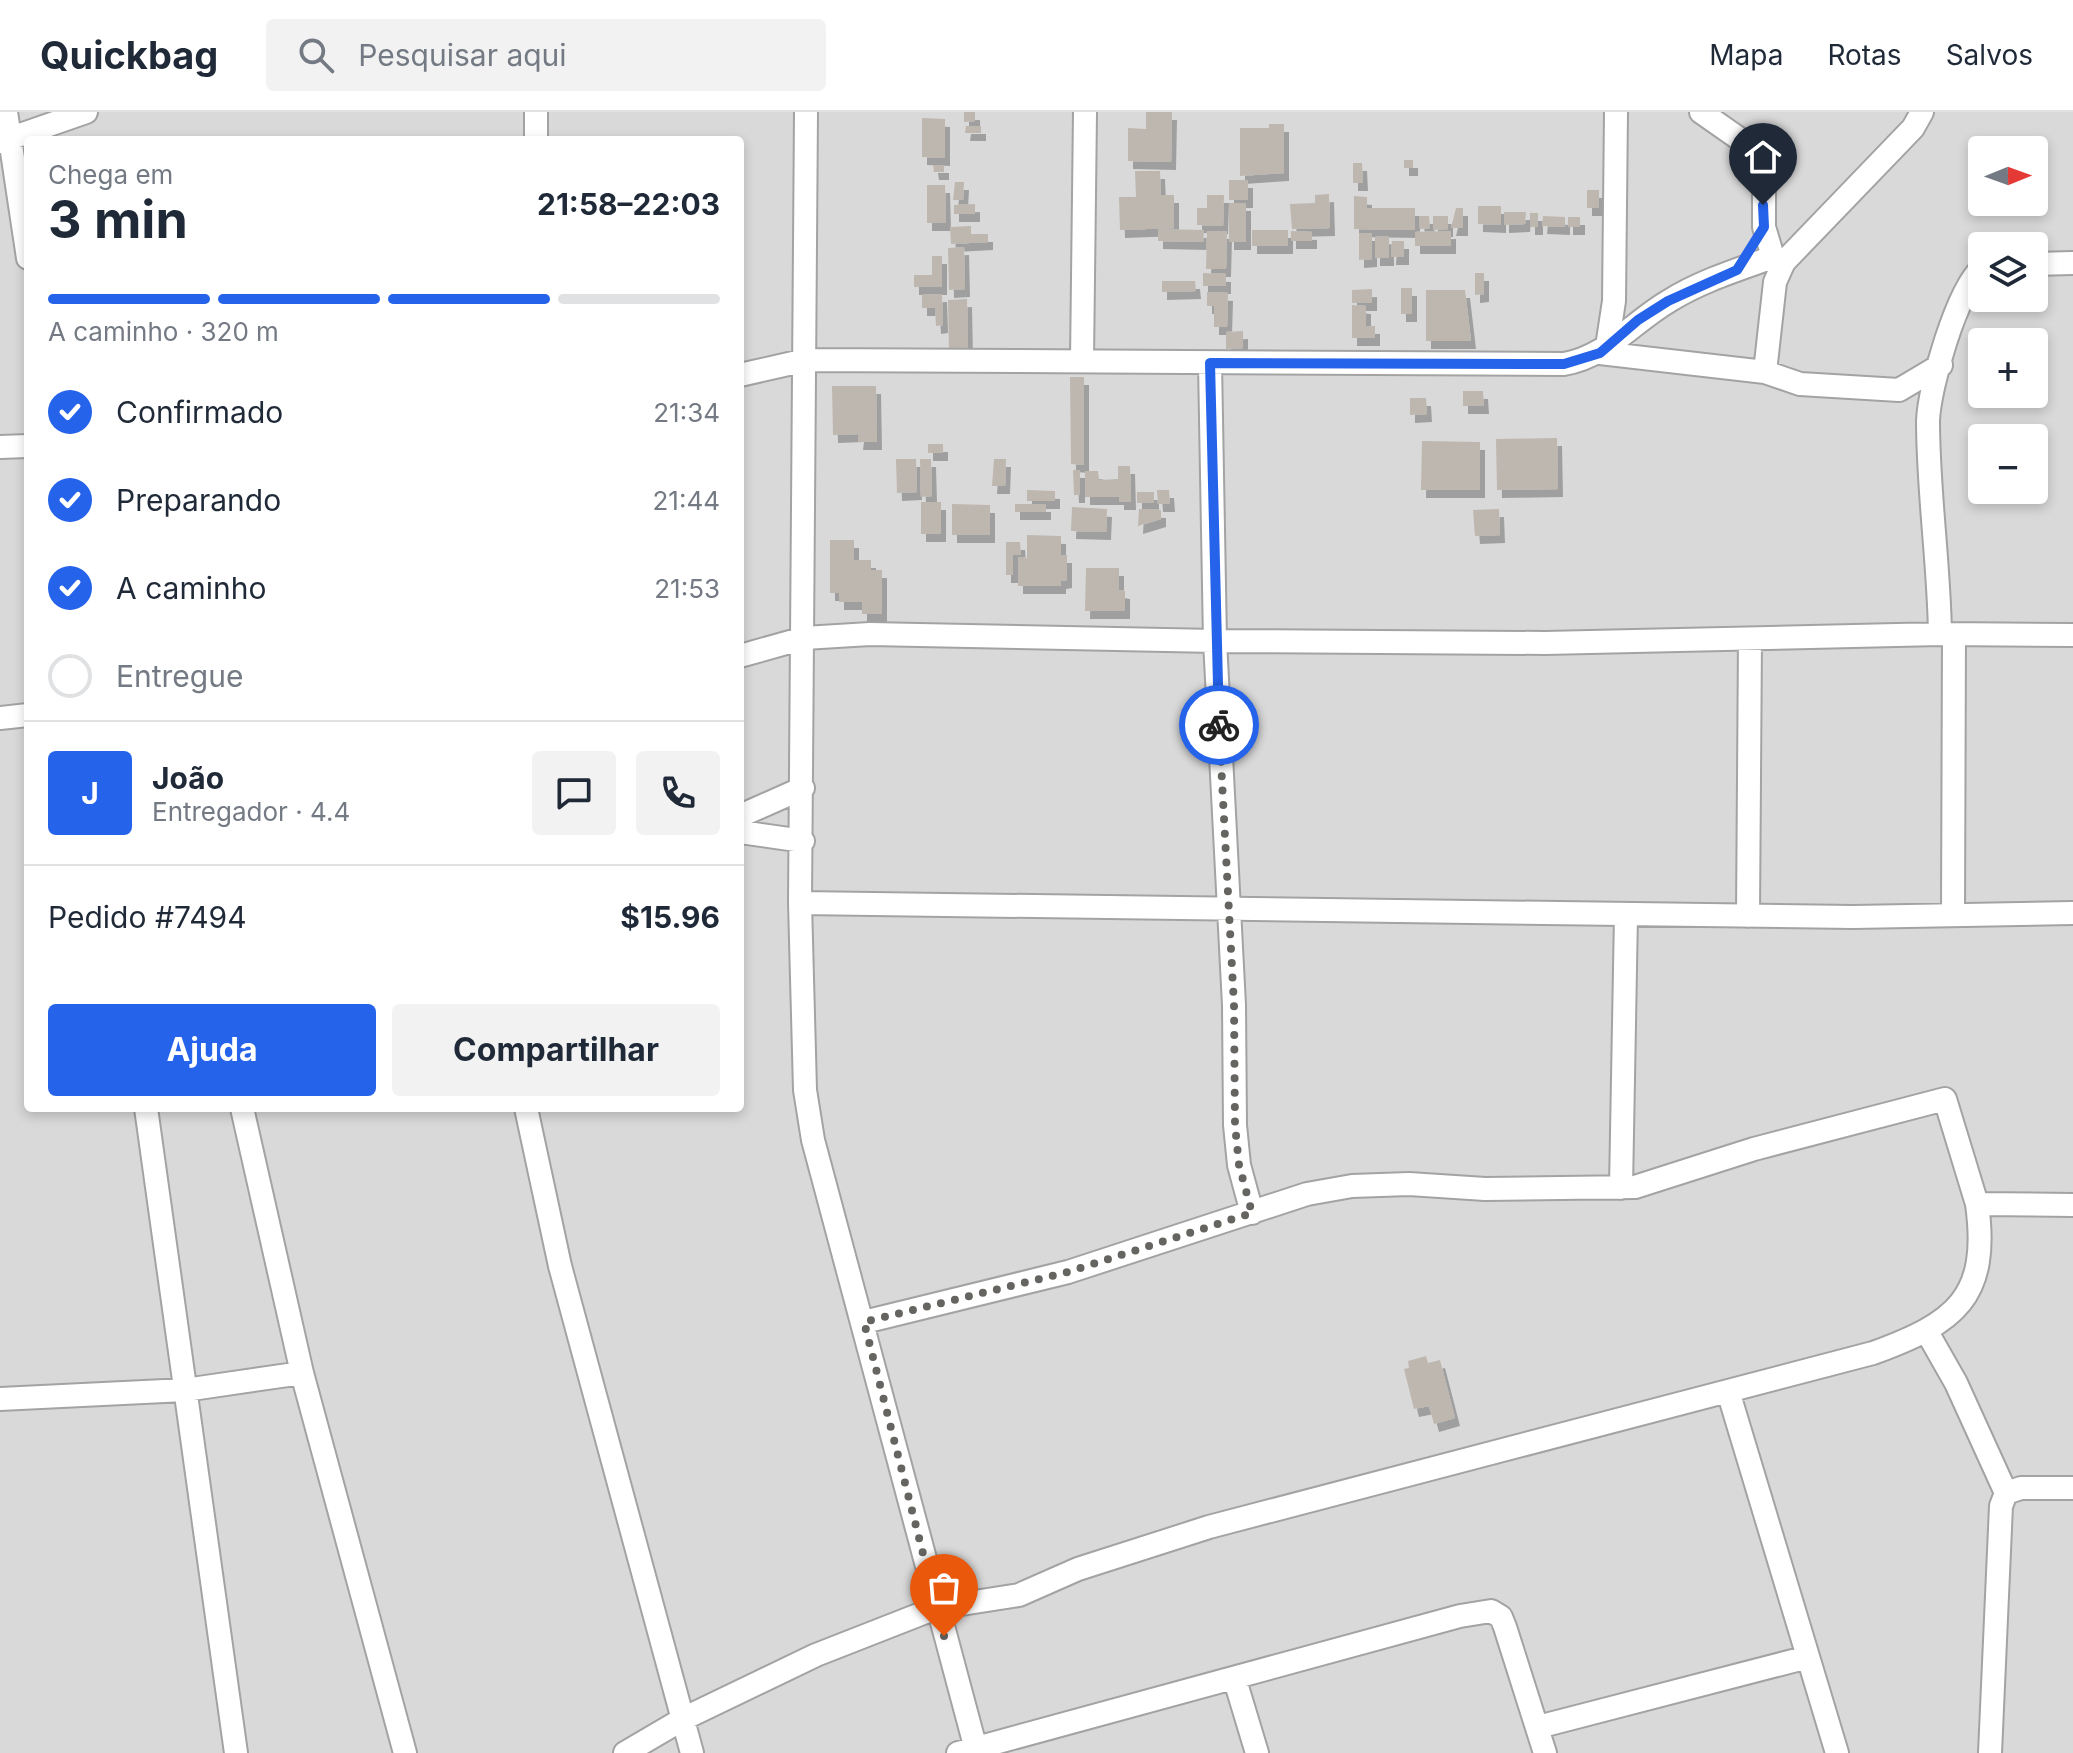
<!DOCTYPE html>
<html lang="pt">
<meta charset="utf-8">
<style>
:root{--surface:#fff;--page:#f2f2f3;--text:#1f2937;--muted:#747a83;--line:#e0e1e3;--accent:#2563eb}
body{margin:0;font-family:Inter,sans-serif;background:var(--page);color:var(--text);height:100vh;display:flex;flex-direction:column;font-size:30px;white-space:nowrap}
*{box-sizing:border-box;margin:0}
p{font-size:26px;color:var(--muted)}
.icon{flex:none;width:44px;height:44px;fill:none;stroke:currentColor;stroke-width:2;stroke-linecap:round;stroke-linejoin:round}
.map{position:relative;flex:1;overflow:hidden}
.sheet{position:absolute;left:24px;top:24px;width:720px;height:976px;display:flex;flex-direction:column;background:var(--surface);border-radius:8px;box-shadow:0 4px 12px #0003}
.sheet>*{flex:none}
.needle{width:52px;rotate:89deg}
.tools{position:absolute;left:1968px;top:24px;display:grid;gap:16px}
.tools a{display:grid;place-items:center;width:80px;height:80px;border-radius:8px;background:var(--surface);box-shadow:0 4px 12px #0003;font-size:40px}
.pin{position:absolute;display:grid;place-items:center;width:68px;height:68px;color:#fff;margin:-82px -34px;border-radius:50% 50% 50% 0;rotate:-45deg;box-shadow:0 0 8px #0007}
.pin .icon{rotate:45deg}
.courier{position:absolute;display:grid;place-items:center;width:80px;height:80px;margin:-40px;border:6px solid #2563eb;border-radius:50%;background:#fff;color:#222;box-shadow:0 2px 10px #0007}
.overview em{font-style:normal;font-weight:700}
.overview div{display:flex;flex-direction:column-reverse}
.overview{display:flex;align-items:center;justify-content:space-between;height:136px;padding:0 24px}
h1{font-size:52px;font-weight:700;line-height:60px}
.bar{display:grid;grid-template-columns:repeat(4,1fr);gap:12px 8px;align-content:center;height:96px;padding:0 24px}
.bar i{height:10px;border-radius:6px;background:var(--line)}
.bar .current{background:var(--accent)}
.bar p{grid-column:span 4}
.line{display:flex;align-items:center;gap:20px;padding:0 24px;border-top:2px solid var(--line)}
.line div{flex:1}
.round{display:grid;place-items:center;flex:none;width:84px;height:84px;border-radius:8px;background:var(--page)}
ol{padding:0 24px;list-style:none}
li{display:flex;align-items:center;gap:24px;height:88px}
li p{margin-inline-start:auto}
li .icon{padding:8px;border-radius:50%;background:var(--accent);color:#fff;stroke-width:4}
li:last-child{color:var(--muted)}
li i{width:44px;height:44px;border:4px solid var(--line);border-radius:50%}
.button{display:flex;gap:16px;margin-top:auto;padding:16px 24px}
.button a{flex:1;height:92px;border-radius:8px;background:var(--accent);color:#fff;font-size:32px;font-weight:700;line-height:92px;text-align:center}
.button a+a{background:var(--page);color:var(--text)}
header{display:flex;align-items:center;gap:48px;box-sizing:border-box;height:112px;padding:0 40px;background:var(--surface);border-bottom:2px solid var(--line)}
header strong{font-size:38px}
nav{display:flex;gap:44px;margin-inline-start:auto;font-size:28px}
.search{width:560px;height:72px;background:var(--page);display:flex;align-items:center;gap:20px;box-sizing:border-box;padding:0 28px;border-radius:8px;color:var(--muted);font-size:30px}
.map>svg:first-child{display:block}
.residential{fill:#dad9d9;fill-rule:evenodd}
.building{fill:#bdb7af;filter:url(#shadow)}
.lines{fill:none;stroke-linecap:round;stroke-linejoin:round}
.minor-casing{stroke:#a3a3a3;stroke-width:26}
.minor{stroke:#fff;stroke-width:22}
.done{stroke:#656461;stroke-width:8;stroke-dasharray:0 14.4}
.route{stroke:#2563eb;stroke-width:10}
</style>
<header>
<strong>Quickbag</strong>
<div class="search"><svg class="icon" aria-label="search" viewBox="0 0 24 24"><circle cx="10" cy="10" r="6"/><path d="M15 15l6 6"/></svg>Pesquisar aqui</div>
<nav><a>Mapa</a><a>Rotas</a><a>Salvos</a></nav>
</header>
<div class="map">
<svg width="2073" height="1641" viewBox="0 0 2073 1641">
<defs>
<filter id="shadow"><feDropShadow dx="5" dy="8" stdDeviation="0" flood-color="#0004"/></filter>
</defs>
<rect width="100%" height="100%" fill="#edeae2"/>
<path class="residential" d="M0,0H2073V1641H0ZM28,28H740V996H28ZM1982,38H2034V90H1982ZM1982,134H2034V186H1982ZM1982,230H2034V282H1982ZM1982,326H2034V378H1982Z"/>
<path class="building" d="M964,0H975V9L964,10Z
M1146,0H1172L1171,50L1128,49V16L1146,17Z
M922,6L945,7V46L922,45Z
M1269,12H1284V61L1240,64V16H1269Z
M966,14H981V21H965Z
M1404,48H1413V56H1404Z
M1353,51H1362L1363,71H1353Z
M933,53H944V60H934Z
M1135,59H1160L1161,83H1174V116L1120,118L1119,85H1136Z
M1229,68H1248V88H1229Z
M955,70H964L963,88H953Z
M927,73H945L946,111H927Z
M1587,78H1599V96H1587Z
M1329,82L1330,116L1292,117L1290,92L1315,91V83Z
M1207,83H1224L1223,114L1197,113V96H1207Z
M1354,84L1367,85V96H1415V118L1354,117Z
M1229,91H1246V130H1229Z
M975,92V102H954V93Z
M1478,94H1501V113L1478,112Z
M1456,96H1463V116H1451Z
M1504,100H1526L1525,112L1504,113Z
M1530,101H1538V115H1530Z
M1419,104H1429L1430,116L1420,117Z
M1433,104H1448V117L1433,118Z
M1543,104L1565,105V115L1542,114Z
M1568,105H1580V115H1568Z
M971,114V122H988V130L951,132L950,115Z
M1158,117L1204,118L1203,130L1158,129Z
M1252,118H1288V134H1252Z
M1207,119H1227L1226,157H1206Z
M1291,119L1312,120V129H1291Z
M1451,119V134H1415V120Z
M1359,121H1372V147L1359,148Z
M1389,124V146H1375V125Z
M1392,129H1404V145H1391Z
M964,135L965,177L949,178L948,136Z
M932,144H942V175H914V163H932Z
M1203,161L1226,162V174H1203Z
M1475,161H1484V182L1475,183Z
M1162,169H1195L1196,179L1162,180Z
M1401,176H1412V202H1401Z
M1372,177V191H1352V178Z
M1426,178H1465L1471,229H1426Z
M1207,180L1228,181L1227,215H1214V194H1207Z
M942,182L943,213L936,214L935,196H922V183Z
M967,187L968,239L949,240L948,188Z
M1352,193L1366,194V214H1375V226H1352Z
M1243,219V236L1226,237V220Z
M1070,265H1084V353L1071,352Z
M832,274H876L877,330H858L859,322L833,323Z
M1463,279H1483L1484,294H1463Z
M1410,286H1426L1427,302L1410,303Z
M1557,326L1558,377L1497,378L1496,327Z
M1422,329L1480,330V378H1421Z
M928,332H943V341H928Z
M896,347H916L917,380L897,381Z
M920,347H931L932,384L921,385Z
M994,347H1006L1005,374H992Z
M1118,354H1130L1131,390H1119V385H1085V359H1098L1099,368L1118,367Z
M1073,358H1080V383H1074Z
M1027,378L1055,379V389H1027Z
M1157,378H1169L1170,392H1158Z
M1137,380H1154V391H1137Z
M921,390H941V422H921Z
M952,392L990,393V423H952Z
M1015,392H1046V400H1015Z
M1072,395L1107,397L1106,420L1071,419Z
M1139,397L1161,398V407L1138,414Z
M1499,397L1500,423L1475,424L1473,398Z
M1027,423L1061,424V443H1067V468L1061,469V474H1018V445L1027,446Z
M830,428H854V448H871V458H882V502H862V490H839V481H830Z
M1006,430H1020L1021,443L1013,442V463H1006Z
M1086,456H1119V478L1125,479V499H1085Z
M1426,1244L1428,1251L1440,1248L1455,1306L1434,1312L1429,1294L1414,1297L1404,1257L1409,1256L1408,1249Z"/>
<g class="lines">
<defs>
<path id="minor" d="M6,0L28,146
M806,0L800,791L805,978L813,1028L977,1641
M1701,0L1751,35L1758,50L1764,74V115L1773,145
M1922,0L1913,16L1784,150L1775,170L1765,260L1800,272L1899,278L1941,253
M536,28V0
M0,30L86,0
M2034,152L2073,151
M1607,235L1614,189L1616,0
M1600,241L1765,260
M1082,249L1085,0
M1210,251L1215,529L1234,893L1235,1013L1239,1053L1252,1101
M740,263L806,248L1564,252C1606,245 1633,210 1669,189C1701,169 1737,158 1773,145L1784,150
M0,335L28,334
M1940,522C1939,451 1928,380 1928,309C1929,275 1957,178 1982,156
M740,544L804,526L870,522L1215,529L1545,531L1940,522L2073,523
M0,606L28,603
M740,704L803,676
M740,720L803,729
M800,791L1853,805L2073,801
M1953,801L1954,523
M1748,804L1750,527
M146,996L236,1641
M242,996L302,1261L405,1641
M526,996L560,1154L692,1641
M1621,1076L1626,802
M864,1210L1068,1160L1307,1082L1352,1074L1409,1072L1485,1077L1635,1075L1754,1037L1945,987L1977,1092L2073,1093
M1927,1220L1956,1271L2006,1381
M1728,1279L1837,1641
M0,1287L185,1278L302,1261
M1235,1568L1257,1641
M1538,1615L1808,1545
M625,1641L683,1607L816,1543L936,1496L1019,1483L1078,1457L1209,1415L1873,1241C1955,1211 1990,1186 1977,1092
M958,1641L1460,1504L1491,1499L1501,1505L1505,1515L1545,1641
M1990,1641L2001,1394L2006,1381L2021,1376H2073"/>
</defs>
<use href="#minor" class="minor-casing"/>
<use href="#minor" class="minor"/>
</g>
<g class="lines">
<path class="done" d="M944,1524L864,1210L1068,1160L1252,1101L1239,1053L1235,1013L1234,893L1219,613"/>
<path class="route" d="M1219,613L1210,251L1564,252L1600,241L1638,208L1668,189L1737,158L1764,115L1763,93"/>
</g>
</svg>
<div class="tools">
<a><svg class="needle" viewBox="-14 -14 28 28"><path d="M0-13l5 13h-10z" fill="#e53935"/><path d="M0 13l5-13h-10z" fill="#747a83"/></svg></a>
<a><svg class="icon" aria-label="layers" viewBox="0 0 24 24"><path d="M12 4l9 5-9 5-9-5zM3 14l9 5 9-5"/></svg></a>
<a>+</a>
<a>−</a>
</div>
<div class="pin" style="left:944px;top:1524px;background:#ea580c"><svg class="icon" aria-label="bag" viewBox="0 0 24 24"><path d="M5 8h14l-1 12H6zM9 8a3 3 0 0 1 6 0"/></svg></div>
<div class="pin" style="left:1763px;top:93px;background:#1f2937"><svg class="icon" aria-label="home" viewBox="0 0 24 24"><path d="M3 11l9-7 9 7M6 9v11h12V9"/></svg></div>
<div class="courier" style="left:1219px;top:613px"><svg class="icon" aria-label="bike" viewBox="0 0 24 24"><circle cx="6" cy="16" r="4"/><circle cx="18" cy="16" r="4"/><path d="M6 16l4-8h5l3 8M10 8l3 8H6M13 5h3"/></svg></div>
<section class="sheet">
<div class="overview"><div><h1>3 min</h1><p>Chega em</p></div><em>21:58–22:03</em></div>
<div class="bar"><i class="current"></i><i class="current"></i><i class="current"></i><i></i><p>A caminho · 320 m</p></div>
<ol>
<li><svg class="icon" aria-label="check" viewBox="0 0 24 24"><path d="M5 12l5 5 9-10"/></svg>Confirmado<p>21:34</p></li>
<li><svg class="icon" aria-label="check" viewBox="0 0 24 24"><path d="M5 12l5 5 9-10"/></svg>Preparando<p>21:44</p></li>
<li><svg class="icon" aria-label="check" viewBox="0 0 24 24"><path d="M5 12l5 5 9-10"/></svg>A caminho<p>21:53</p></li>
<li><i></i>Entregue</li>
</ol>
<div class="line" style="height:144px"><b class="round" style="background:var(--accent);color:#fff">J</b><div><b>João</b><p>Entregador · 4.4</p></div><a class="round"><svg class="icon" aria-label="chat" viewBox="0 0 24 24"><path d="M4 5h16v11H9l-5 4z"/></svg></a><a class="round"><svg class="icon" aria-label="phone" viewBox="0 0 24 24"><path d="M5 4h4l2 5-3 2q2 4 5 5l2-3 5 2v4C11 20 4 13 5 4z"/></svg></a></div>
<div class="line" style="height:104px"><div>Pedido #7494</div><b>$15.96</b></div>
<div class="button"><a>Ajuda</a><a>Compartilhar</a></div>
</section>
</div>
